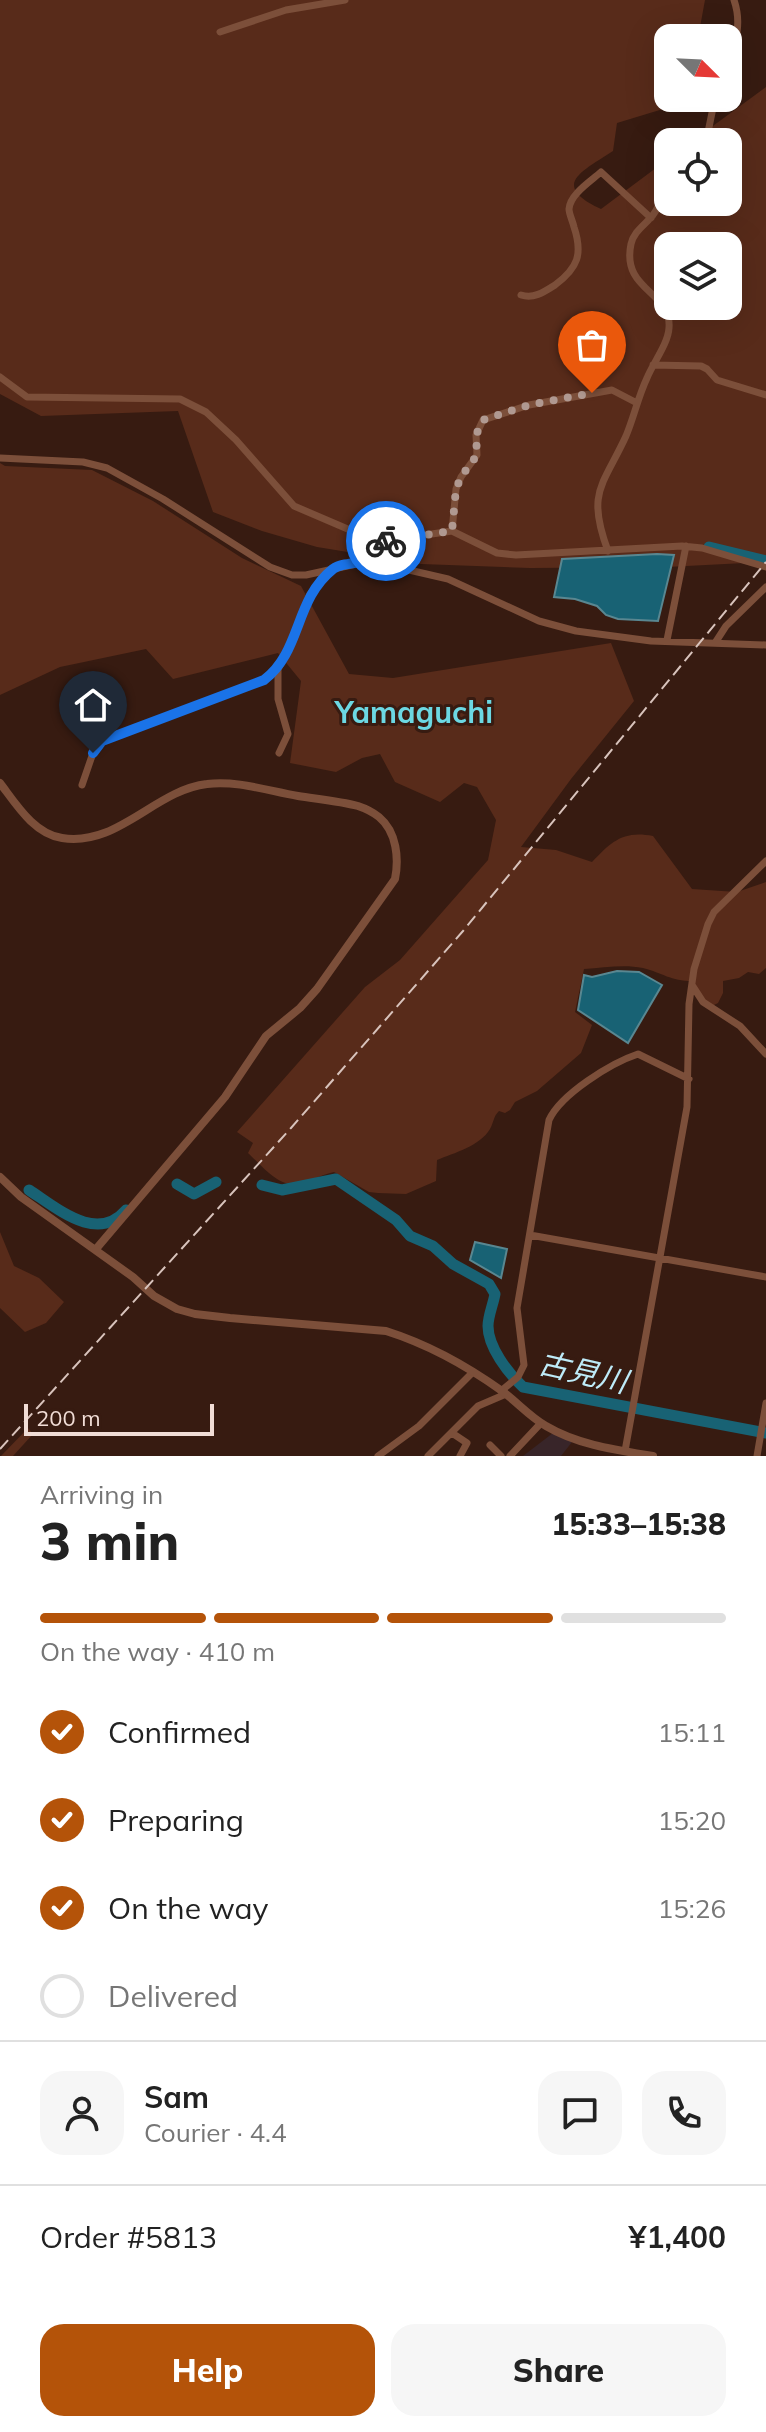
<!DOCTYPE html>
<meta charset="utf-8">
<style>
:root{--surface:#fff;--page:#f6f6f6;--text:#222;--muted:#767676;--line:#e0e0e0;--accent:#b45309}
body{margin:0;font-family:Mulish,"Noto Sans JP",sans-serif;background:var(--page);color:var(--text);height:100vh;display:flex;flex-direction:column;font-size:30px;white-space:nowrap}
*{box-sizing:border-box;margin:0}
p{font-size:26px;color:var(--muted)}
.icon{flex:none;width:44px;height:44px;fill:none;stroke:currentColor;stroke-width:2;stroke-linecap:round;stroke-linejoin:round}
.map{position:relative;height:1456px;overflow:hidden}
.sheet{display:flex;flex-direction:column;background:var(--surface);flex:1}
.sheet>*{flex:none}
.needle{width:52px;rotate:114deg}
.controls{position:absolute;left:654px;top:24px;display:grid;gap:16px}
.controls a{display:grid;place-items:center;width:88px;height:88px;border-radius:16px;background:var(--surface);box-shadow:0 8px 32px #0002;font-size:40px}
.scale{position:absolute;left:24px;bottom:20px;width:190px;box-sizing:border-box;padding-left:8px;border:4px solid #f1ddd6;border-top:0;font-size:22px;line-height:28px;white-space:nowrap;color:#f1ddd6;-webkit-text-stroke:6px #371b11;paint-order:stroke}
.pin{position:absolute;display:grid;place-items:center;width:68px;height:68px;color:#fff;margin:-82px -34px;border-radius:50% 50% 50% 0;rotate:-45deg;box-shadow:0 0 8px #0007}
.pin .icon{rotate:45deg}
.courier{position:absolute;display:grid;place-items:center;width:80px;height:80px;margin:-40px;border:6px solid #1a73e8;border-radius:50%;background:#fff;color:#222;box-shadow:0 2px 10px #0007}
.summary em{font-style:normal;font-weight:800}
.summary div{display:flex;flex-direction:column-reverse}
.summary{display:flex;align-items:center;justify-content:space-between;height:136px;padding:0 40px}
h1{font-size:52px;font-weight:800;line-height:60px}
.bar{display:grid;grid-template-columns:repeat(4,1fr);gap:12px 8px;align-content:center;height:96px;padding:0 40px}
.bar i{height:10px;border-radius:6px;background:var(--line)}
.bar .selected{background:var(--accent)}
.bar p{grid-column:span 4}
.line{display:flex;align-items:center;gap:20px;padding:0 40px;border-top:2px solid var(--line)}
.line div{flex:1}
.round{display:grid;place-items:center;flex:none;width:84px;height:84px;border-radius:24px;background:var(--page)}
ol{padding:0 40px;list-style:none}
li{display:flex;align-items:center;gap:24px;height:88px}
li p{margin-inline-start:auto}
li .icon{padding:8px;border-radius:50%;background:var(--accent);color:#fff;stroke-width:4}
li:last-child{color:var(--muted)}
li i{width:44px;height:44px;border:4px solid var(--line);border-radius:50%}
.button{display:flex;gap:16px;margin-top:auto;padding:16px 40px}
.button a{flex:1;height:92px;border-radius:24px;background:var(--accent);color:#fff;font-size:32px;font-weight:800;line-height:92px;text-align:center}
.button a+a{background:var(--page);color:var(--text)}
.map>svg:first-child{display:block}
.commercial{fill:#382529}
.green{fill:#582b1a;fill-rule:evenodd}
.water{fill:#186274;stroke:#598791;stroke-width:2}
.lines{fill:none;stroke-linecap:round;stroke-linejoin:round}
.river{stroke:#186274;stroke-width:11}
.minor{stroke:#7c4f3a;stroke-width:7}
.tertiary{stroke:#7c4f3a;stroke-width:8}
.rail{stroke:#d8c3bc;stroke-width:2;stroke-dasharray:12 6;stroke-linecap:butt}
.done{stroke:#b09991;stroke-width:8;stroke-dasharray:0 14.4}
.route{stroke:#1a73e8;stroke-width:10}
.labels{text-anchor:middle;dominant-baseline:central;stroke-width:6;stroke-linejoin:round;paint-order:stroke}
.neighbourhood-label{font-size:30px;font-weight:bold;fill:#6cd8e3;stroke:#371b11}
.water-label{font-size:30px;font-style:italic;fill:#beebf8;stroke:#371b11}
</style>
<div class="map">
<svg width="766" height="1456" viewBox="0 0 766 1456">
<rect width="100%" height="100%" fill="#371b11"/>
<path class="commercial" d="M553,1433L572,1442L561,1456H523Z"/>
<path class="green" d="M0,0H705L698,38H668V98H673L663,109L617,123L613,151C583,171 549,185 601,209L668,159V202H728V142H691L766,87V562L667,567L530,568L421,564L317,547L262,531L213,512L178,411L41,416L0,394ZM668,246H728V306H668Z
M0,463L5,466L92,470L153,501L242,558L301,586L349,674L393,678L611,643L634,701L571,779L521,847L556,850L592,862C611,842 623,830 653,836L692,889L737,892L766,882V968L759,974L748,972L739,978L723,981V993L718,1003L712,1006L704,1001L693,981C670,981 663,973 643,968C623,964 604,968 584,969L575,1012L592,1025L581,1053L537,1091L515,1102L510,1110L505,1113L499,1111C493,1117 494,1122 490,1129C480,1146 454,1153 437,1160L436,1181L406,1194L378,1193L369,1192L334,1172C321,1175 309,1182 296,1184C278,1187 260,1164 248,1153L253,1143L237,1132L365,987L400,960L488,860L496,820L477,787L464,783L440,802L395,782L380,754L362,758L336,772L290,763L301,681L278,653L173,679L146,649L60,667L0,695Z
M0,1232L14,1266L39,1278L64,1302L46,1323L25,1332L0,1308Z
M28,1428L33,1434L13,1456H1Z"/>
<path class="water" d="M657,554L674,555L658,621L618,619L606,615L597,606L575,599L554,597L562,559Z
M617,971L639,972L662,985L628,1043L578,1010L584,975L592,977Z
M475,1242L507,1249L501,1278L470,1260Z"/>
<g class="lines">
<path class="river" d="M709,547L766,561
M177,1184L194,1194L216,1182
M262,1185L282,1190L336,1179L396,1220L410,1236L433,1246L453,1264L489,1284L495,1294C493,1305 488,1316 488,1326C488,1347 508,1373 523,1387L766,1433
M29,1190C57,1208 97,1244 126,1210"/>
<path class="minor" d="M220,32L286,10L345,0
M728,64C736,42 742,23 734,0
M706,142L715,98
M521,295C534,299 544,292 555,285C578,268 583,254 574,227C573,222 569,214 569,209C570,194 591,181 601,172L651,218
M653,365L701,366L707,369L717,380L766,395
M0,377L27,397L180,399L206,412L236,440L294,506L378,542L452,531L497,553L516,555L682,546L702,548L766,567
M0,458L83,462L107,468L163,499L270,567L292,575H306L370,561L448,579L539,621L576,631L651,641L766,645
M452,531L456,489L461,477L477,455L476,435L483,420L529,405L612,390L637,403
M608,551C586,492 603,486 626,436C634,417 638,397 647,378C653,363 668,344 669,328C672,291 621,291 631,244C634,231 645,225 653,215C661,204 663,195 668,183
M667,640L686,546
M715,643L726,626L766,587
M278,669V699L288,734L279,753
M82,785L93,753L102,741L228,693L264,680L278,669L294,639L310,594L334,568
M692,985L703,1002L740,1026L766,1054
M530,1235L766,1277
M501,1391L518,1377L524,1365L517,1308L549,1120C561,1094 611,1063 638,1054L689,1079
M452,1433L467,1443L460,1456
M490,1445L501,1456
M625,1451L687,1107L689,1004L694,969L708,924L714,912L766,861
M378,1456L419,1426L473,1372
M428,1456L478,1406L506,1394
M510,1456L541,1423
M757,1456L766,1403"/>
<path class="tertiary" d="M0,783C16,804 34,834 62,838C118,847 155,790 207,784C236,780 269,791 298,796C317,799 339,801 358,806C364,808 374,813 379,817C397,832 399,859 395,879L317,989L300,1008L266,1036L225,1097L96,1249
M0,1177L21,1197L133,1277L154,1296L177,1309L195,1314L230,1318L386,1331C427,1344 467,1366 502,1391C517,1402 530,1417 546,1426C578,1445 616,1450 653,1456"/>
<path class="rail" d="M0,1449L291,1128L463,931L766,562"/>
</g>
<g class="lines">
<path class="done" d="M386,541L452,531L456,489L461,477L477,455L476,435L483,420L529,405L592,393"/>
<path class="route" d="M93,753L102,741L264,680C302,651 294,600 333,569C341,563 359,563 370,561L378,542L386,541"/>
</g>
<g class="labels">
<g class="neighbourhood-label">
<text x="414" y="712">Yamaguchi</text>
</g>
<g class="water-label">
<text transform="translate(583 1372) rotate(13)">古見川</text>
</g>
</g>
</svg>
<div class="controls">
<a><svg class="needle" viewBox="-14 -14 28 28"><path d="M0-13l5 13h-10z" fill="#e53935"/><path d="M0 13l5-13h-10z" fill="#767676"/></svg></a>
<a><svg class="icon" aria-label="locate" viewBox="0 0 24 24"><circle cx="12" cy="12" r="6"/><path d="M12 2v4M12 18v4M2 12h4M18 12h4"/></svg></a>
<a><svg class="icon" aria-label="layers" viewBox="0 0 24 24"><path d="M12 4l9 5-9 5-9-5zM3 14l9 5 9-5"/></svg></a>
</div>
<div class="scale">200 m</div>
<div class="pin" style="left:592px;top:393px;background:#ea580c"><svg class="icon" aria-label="bag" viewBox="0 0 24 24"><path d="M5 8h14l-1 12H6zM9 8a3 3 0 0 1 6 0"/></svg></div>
<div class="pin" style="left:93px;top:753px;background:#1f2937"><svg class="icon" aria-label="home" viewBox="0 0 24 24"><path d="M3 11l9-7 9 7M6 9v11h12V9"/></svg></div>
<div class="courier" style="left:386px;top:541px"><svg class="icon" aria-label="bike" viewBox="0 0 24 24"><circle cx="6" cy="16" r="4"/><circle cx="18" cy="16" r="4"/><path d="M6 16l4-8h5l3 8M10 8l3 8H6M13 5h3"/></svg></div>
</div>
<section class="sheet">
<div class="summary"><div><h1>3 min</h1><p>Arriving in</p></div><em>15:33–15:38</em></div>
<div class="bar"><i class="selected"></i><i class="selected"></i><i class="selected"></i><i></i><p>On the way · 410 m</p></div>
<ol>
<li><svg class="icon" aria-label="check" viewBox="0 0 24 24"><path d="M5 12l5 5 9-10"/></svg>Confirmed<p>15:11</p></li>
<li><svg class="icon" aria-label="check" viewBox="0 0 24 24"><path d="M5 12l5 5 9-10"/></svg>Preparing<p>15:20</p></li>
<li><svg class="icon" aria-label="check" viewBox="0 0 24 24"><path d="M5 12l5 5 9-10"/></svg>On the way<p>15:26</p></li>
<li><i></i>Delivered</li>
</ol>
<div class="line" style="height:144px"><a class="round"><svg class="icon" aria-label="person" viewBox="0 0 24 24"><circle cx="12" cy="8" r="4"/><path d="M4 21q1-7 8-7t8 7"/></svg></a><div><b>Sam</b><p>Courier · 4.4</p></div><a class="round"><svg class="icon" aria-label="chat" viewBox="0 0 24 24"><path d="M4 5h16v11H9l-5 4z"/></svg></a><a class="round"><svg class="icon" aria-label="phone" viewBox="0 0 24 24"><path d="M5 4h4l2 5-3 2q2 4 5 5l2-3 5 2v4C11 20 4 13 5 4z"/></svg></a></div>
<div class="line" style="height:104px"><div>Order #5813</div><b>¥1,400</b></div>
<div class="button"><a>Help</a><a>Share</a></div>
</section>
